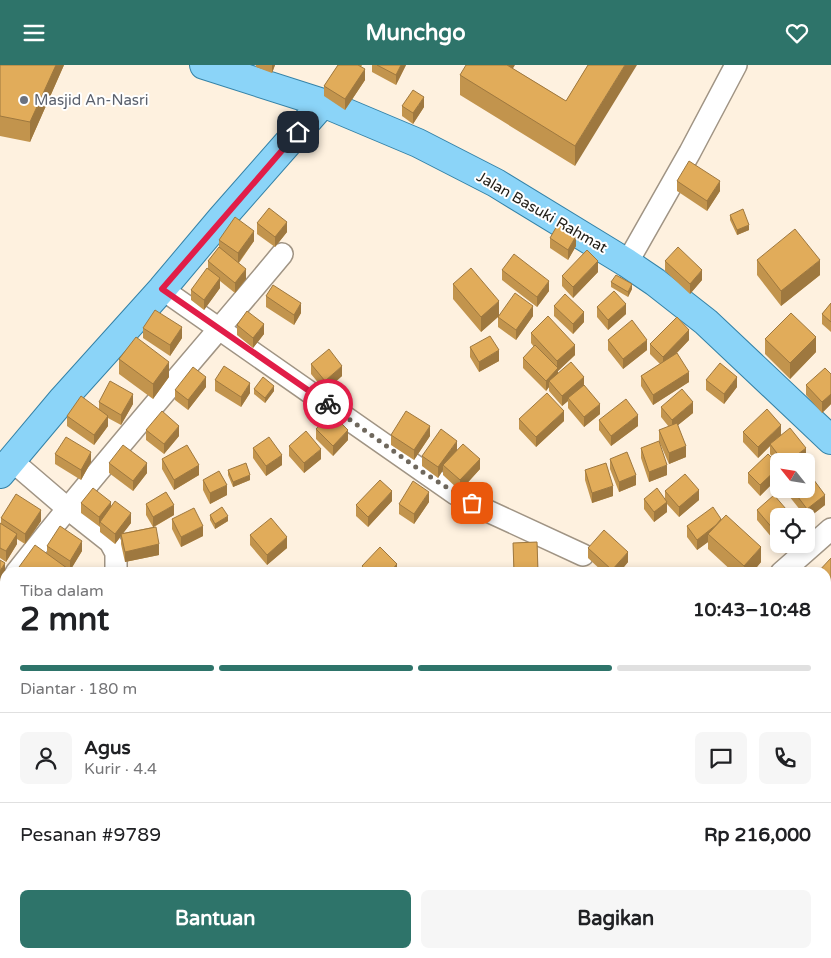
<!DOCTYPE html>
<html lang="id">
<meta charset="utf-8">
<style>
:root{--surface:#fff;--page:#f6f6f6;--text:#202124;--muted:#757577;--line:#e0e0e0;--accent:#2e746a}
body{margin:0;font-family:"Varela Round",sans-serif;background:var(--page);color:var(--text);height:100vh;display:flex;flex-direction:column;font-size:19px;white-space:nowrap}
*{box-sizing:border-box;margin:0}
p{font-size:16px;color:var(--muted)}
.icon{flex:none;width:28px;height:28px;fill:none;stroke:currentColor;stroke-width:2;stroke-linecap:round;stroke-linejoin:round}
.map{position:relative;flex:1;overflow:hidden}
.sheet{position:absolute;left:0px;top:502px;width:831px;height:391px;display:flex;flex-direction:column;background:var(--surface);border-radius:15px 15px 0 0;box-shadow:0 2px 8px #0003}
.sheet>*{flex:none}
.needle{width:32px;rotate:300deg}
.tools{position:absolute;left:770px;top:388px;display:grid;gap:10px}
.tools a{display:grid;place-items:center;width:45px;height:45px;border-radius:8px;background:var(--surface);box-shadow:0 2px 8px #0003;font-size:25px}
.pin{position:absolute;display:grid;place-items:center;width:42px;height:42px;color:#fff;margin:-21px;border-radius:10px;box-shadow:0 2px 8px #0006}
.courier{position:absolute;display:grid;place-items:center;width:50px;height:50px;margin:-25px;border:4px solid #e11d48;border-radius:50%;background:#fff;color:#222;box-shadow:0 1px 6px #0007}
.overview em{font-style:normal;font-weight:700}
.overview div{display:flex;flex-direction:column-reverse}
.overview{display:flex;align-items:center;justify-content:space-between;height:85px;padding:0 20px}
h1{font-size:32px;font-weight:700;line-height:38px}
.bar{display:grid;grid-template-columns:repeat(4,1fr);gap:8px 5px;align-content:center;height:60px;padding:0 20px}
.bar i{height:6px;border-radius:4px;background:var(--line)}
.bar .on{background:var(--accent)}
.bar p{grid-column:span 4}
.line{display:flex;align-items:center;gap:12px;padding:0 20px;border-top:1px solid var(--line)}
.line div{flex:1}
.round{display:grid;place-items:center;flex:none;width:52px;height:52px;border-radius:8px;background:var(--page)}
.cta{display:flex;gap:10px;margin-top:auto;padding:10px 20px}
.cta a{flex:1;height:58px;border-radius:8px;background:var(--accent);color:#fff;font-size:20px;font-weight:700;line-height:58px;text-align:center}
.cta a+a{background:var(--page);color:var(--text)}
header{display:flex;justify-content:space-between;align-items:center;height:65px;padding:0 20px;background:var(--accent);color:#fff;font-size:22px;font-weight:700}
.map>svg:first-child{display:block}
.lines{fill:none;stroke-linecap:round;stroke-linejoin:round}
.minor-casing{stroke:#a09484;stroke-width:24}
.major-casing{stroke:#3482a7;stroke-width:30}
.minor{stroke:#fff;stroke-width:21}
.major{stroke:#8bd4f8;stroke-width:28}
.wall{fill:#c2944d}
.shaded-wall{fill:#9e783f}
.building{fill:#e1ac5a;stroke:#9e783f}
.done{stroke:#6f685d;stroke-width:5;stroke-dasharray:0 9}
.route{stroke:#e11d48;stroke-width:6}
.worship-dot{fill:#6b7280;stroke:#fff;stroke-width:2}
.labels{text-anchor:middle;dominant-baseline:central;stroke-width:4;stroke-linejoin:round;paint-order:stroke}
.worship-label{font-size:15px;fill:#5b616d;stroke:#fff;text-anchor:start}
.street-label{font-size:15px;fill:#221e17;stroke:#fff}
</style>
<header><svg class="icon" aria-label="menu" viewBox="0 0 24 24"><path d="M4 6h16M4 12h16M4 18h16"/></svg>Munchgo<svg class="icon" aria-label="heart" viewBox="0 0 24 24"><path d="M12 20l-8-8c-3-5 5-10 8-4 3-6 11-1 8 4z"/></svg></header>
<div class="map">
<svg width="831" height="893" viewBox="0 0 831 893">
<rect width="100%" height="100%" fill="#fef1df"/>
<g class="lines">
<defs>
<path id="minor" d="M627,198L690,87L736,0
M162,224L454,428L479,442L583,490
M11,395L67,443L110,477L116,488V508
M16,508C101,399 194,295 282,189
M781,508L831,464
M826,695L831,690
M0,711L5,715
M0,752L5,736
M826,861L831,856
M791,893L796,889"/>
<path id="major" d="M204,0L323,38L418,78L496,118L627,198L655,217L706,257L831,375
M0,409L63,334L162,224L221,154L323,38"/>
</defs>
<use href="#minor" class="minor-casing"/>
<use href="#major" class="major-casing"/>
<use href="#minor" class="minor"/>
<use href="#major" class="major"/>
</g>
<path class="wall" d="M0,0H64L30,77L0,71Z
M256,0H275L272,8L256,2Z
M338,0H362L361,2L365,15L345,45L324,31V21Z
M372,0H406L396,20L372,7Z
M588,0L575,101L460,30V10L512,3L566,36Z
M402,41L424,42L413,59L402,51Z
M677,116L720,126L707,146L677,126Z
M730,150L749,165L737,170L730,155Z
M257,158L287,167L275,182L257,169Z
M550,173L576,181L568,195L550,183Z
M219,175L254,176L239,198L246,214L235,228L220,216V223L204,245L191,235V225L208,204V196L219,182Z
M757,195L820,210L781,241L757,210Z
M665,196L702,215L690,229L665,206Z
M502,205L549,226L537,242L502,215Z
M598,207L573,233L562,221V211Z
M611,217L632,224L628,232L611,222Z
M453,219L499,250L533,251L516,275L498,262V252L481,267L453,234Z
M266,231L301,248L294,260L266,242Z
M831,238V267L822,259V249Z
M554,241L584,257L573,269L554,251Z
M597,242L626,249L608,265L597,252Z
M237,260L264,269L253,283L237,270Z
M143,263L182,273L170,291L143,273Z
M531,268L575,290L558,306V308L584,321L600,349L584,362L568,343V336L562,341L549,326V322L546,326L523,303V293L534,282L531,278Z
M765,274L816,287L790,314L765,289Z
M608,275L647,285L623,304L608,285Z
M689,275L676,289L689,317L653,340L641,321V311L660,299L650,289V279Z
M470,282L499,296L479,307L470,292Z
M119,294L169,312L153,334L119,309Z
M311,299L342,311L325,326L311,309Z
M831,309V339L822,348L806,330V320Z
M215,315L250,328L241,342L215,326Z
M706,315L737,322L724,339L706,325Z
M206,322L188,345L175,335V325Z
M254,324L274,326L265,338L254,329Z
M99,337L133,339L121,360L108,353V361L94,380L67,361V351L99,344Z
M661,342L693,348L678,360L686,392L669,399L659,376V365L669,362L661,352Z
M519,354L564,356L536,382L519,364Z
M599,355L638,361L611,381L599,365Z
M316,364L348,375L333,391L316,374Z
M146,365L179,371L164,389L146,375Z
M743,367L781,370L806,393L802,396H779V412L760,431L748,418V408L776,397L770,389V381L758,393L743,377Z
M391,370L430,371L414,395L391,380Z
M289,381L321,394L304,408L289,391Z
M253,383L282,400L266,411L253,393Z
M641,383L667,410L649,417L641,393Z
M457,385L480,404L460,426L443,410V405L438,413L422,401V391Z
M55,389L91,397L81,415L55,399Z
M162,394L199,410L174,425L162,404Z
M610,394L636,420L619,427L610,404Z
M109,398L147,408L133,426L109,408Z
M228,405L250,415L233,422L228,410Z
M585,405L613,431L592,438L585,415Z
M203,415L227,430L210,439L203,425Z
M789,424H806L825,440L807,454L806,451H805L789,431Z
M665,426L699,435L679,452L667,439V447L654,457L644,444V434H665Z
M392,436L368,462L356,451V440Z
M429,437L414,459L399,449V439Z
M81,438L111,441L131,458L123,468L153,462L146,450V439L174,450L154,462L159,490L125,497L121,479V471L115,479L100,467V462L81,448Z
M757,445L779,451V479H793L784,487L757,455Z
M210,450L228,456L215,464L210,455Z
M1,453L41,456L25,479L17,474V479L6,497L0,493V458L1,459Z
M172,454L203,471L181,482L172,464Z
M721,454L761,497L752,508H734L708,484V477L697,485L687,472V461Z
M250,470L287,483L267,500L250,480Z
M537,477L538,508H514L513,478Z
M47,481L82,486L70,505L71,508H19V502L47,488Z
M588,483L628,497L619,508H604L588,493Z
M831,493V584L826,588V508Z
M362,501L397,508H362Z
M831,594V627L826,618V597Z
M826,707L831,708V753L826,758Z
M62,889H84L82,893H69Z"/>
<path class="shaded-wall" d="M56,0H64L30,77V57Z
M272,0H275L272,8Z
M401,0H406L396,20V10Z
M504,0H515L504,18Z
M625,0H637L575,101V81Z
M365,4V15L345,45V34Z
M424,32V42L413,59V48Z
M720,116V126L707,146V136Z
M287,157V167L275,182V172Z
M749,160V165L737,170V165Z
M254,166V176L238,198V188Z
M576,171V181L568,195V185Z
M820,195V210L781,241V226Z
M598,196V207L573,233V222Z
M246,204V214L235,228V218Z
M702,205V215L690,229V219Z
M220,213V223L204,245V235Z
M549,216V226L537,242V232Z
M632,219V224L628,232V227Z
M499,236V251L481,267V252Z
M301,238V248L294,260V250Z
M626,239V249L608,265V255Z
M533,241V251L516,275V265Z
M584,247V257L573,269V259Z
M264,259V269L253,283V273Z
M182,262V273L170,291V280Z
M689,265V275L663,302V292Z
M816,272V287L790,314V298Z
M647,275V285L623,304V294Z
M575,280V290L558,306V313L549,316V322L546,326V316L557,304V296Z
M499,285V296L479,307V297Z
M169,297V312L153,334V319Z
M342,301V311L325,326V316Z
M689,307V317L653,340V330Z
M206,312V322L188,345V335Z
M584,312V322L568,333V336L562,341V331Z
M737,312V322L724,339V329Z
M250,318V328L241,342V332Z
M274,321V326L265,338V333Z
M133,329V339L121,360V350Z
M831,329V339L822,348V337Z
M693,337V348L672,365V355Z
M600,339V349L584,362V352Z
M564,346V356L536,382V372Z
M638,350V361L611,381V371Z
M108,351V361L94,380V370Z
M781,360V370L770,379V381L758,393V382Z
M179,361V371L164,389V379Z
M430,361V371L414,395V385Z
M348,365V375L333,391V381Z
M457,376V386L443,400V405L438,413V402Z
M686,381V392L669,399V388Z
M806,383V393L802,396H789Z
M321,384V394L304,408V398Z
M91,387V397L81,415V405Z
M282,390V400L266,411V401Z
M480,394V404L460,426V415Z
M147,398V408L133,426V416Z
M199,400V410L174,425V415Z
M667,400V410L649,417V407Z
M779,402V412L760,431V420Z
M250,410V415L233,422V417Z
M636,410V420L619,427V417Z
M227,420V430L210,439V428Z
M613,421V431L592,438V428Z
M699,425V435L679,452V442Z
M392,426V436L368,462V452Z
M429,427V437L414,459V449Z
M825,430V440L807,454V444Z
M111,437V447L100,457L99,462V452Z
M667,437V447L654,457V447Z
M174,440V450L153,462V452Z
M41,445V456L25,479V469Z
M131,448V458L115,479V469Z
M228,451V456L215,464V459Z
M722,456L708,469V477L697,485V475Z
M203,461V471L181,482V472Z
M17,469V479L6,497V486Z
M287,472V483L267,500V490Z
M82,476V486L70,506V496Z
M159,479V490L125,497V487Z
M784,479H793L784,487Z
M761,482V497L752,508H744V501Z
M628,487V497L619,508H612V505Z
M5,498V509L0,517V506Z
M397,499V508H389Z
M831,574V584L826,588V578Z
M5,647V663L0,667V652Z
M831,667V682L826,686V671Z
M831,743V753L826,758V748Z
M827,809V820L826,821V810Z
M5,877V887L2,893H0V885Z
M78,889H84L82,893H78Z"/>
<path class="building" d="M0,0H56L30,57L0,51Z
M338,0H358L365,4L345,34L324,21Z
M377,0H401L396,10Z
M466,0H507L566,36L588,0H625L575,81L460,10Z
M413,25L424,32L413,48L402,41Z
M689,96L720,116L707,136L677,116Z
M269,143L287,157L275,172L257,158Z
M743,144L749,160L737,165L730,150Z
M235,152L254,166L238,188L219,175Z
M558,159L576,171L568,185L550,173Z
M795,164L820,195L781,226L757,195Z
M219,182L246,204L235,218L208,196Z
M678,182L702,205L690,219L665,196Z
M587,185L598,196L573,222L562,211Z
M514,189L549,216L537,232L502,205Z
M207,203L220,213L204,235L191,225Z
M471,203L499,236L481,252L453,219Z
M616,210L632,219L628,227L611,217Z
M273,220L301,238L294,250L266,231Z
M614,226L626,239L608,255L597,242Z
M515,228L533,241L516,265L498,252Z
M565,229L584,247L573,259L554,241Z
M831,238V257L822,249Z
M155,245L182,262L170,280L143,263Z
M247,246L264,259L253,273L237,260Z
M791,248L816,272L790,298L765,274Z
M548,251L575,280L557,296L531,268Z
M677,252L689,265L663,292L650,279Z
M632,255L647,275L623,294L608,275Z
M490,271L499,285L479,297L470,282Z
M136,272L169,297L153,319L119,294Z
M535,280L558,303L546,316L523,293Z
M329,284L342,301L325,316L311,299Z
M677,288L689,307L653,330L641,311Z
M571,297L584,312L562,331L549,316Z
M720,298L737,312L724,329L706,315Z
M224,301L250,318L241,332L215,315Z
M193,302L206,312L188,335L175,325Z
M825,303L831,309V329L822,337L806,320Z
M263,312L274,321L265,333L254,324Z
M110,316L133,329L121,350L99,337Z
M584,320L600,339L584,352L568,333Z
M682,324L693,337L672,355L661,342Z
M547,328L564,346L536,372L519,354Z
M81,331L108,351L94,370L67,351Z
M626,334L638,350L611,371L599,355Z
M767,344L781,360L758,382L743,367Z
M162,346L179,361L164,379L146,365Z
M406,346L430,361L414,385L391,370Z
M331,348L348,365L333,381L316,364Z
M677,358L686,381L669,388L659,365Z
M790,363L806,383L789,396H783L770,379Z
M441,364L457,376L438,402L422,391Z
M306,366L321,384L304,398L289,381Z
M66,372L91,387L81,405L55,389Z
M269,372L282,390L266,401L253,383Z
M659,376L667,400L649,407L641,383Z
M463,379L480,394L460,415L443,400Z
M123,380L147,398L133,416L109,398Z
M187,380L199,400L174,415L162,394Z
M627,387L636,410L619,417L610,394Z
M768,389L779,400V402L760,420L748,408Z
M246,398L250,410L233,417L228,405Z
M606,398L613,421L592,428L585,405Z
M219,406L227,420L210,428L203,415Z
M808,407L825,430L807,444L792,424H806V408Z
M685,409L699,425L679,442L665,426Z
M380,415L392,426L368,452L356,440Z
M413,416L429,427L414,449L399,439Z
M93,423L111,437L99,452L81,438Z
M657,423L667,437L654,447L644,434Z
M166,427L174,440L153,452L146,439Z
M16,429L41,445L25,469L1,453Z
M774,430L792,451H779V471L757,445Z
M115,436L131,448L115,469L100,457Z
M222,442L228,451L215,459L210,450Z
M713,442L721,454L716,460L697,475L687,461Z
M194,443L203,461L181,472L172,454Z
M726,450L761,482L744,501L708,469Z
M271,453L287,472L267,490L250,470Z
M0,458L17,469L6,486L0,483Z
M60,461L82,476L70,496L47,481Z
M156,462L159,479L125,487L121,469Z
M604,465L628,487L612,505L588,483Z
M537,477L538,506L514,507L513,478Z
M35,480L71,506L70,508H27L19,502Z
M380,482L397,499L389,508H368L362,501Z
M831,493V519L830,520L826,517V508H817Z
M0,495L5,498L0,506Z
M174,504V508H160Z
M356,504L360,508H354Z
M828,526L831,529V556L826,552V528Z
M828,556L831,560V574L826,578V558Z
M831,594V617L826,608V597Z
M0,611L5,616V647L0,652Z
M826,644L831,650V667L826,671Z
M828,705L831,708V737L826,732V707Z
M826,738L831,742L826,748Z
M0,872L5,875V877L0,885Z
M690,889H694L699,893H686Z"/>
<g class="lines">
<path class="done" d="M328,339L424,408L472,438"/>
<path class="route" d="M298,67L162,224L328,339"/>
</g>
<circle class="worship-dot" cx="24" cy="35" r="5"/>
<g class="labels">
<g class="worship-label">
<text x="34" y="35">Masjid An-Nasri</text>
</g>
<g class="street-label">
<text transform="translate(542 147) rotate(30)">Jalan Basuki Rahmat</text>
</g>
</g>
</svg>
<div class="tools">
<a><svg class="needle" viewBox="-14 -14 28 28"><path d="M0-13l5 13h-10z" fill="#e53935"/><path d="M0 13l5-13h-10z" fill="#757577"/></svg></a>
<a><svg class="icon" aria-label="locate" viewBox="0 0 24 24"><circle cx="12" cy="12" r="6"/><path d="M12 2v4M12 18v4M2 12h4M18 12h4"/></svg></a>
</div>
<div class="pin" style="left:472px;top:438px;background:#ea580c"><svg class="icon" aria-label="bag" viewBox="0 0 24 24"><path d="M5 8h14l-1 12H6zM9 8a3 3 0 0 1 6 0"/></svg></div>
<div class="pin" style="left:298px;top:67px;background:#1f2937"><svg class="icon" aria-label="home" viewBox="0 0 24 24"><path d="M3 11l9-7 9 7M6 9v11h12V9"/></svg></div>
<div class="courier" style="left:328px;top:339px"><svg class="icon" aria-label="bike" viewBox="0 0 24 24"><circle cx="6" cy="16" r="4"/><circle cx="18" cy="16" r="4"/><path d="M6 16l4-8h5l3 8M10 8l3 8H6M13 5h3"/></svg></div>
<section class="sheet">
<div class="overview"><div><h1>2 mnt</h1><p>Tiba dalam</p></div><em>10:43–10:48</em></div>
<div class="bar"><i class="on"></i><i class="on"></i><i class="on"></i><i></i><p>Diantar · 180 m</p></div>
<div class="line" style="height:90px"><a class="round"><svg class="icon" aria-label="person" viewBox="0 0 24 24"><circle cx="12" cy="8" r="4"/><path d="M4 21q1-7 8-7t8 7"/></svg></a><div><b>Agus</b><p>Kurir · 4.4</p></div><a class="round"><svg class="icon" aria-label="chat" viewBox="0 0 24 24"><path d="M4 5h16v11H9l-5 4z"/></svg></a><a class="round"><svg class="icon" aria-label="phone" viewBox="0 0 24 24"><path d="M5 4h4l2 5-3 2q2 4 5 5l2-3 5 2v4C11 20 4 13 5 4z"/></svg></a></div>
<div class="line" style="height:65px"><div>Pesanan #9789</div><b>Rp 216,000</b></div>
<div class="cta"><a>Bantuan</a><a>Bagikan</a></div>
</section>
</div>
